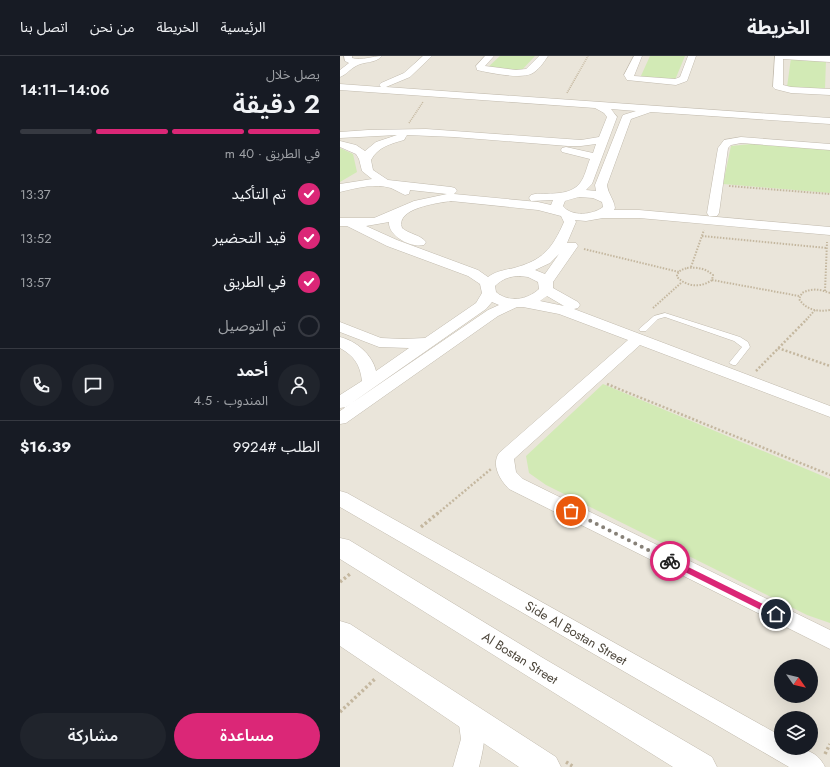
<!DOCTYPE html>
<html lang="ar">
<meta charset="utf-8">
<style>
:root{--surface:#171b24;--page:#20242c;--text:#f1f3f6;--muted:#9ea1a6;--line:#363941;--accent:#db2777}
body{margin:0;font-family:Jost,"Noto Sans Arabic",sans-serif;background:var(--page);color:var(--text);direction:rtl;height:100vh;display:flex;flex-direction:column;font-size:15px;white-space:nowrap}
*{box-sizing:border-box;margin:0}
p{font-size:13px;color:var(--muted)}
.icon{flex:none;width:22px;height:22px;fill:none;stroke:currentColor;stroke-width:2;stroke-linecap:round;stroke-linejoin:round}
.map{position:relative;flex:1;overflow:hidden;direction:ltr}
.details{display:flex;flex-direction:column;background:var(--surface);width:340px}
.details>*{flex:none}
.needle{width:26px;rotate:124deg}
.tools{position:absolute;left:434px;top:603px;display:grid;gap:8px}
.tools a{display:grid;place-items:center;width:44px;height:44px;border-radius:50%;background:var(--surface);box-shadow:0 4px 16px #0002;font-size:20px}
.pin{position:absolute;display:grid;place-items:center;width:34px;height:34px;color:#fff;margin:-17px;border:2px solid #fff;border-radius:50%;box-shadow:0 1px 4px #0007}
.courier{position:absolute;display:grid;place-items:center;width:40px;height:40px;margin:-20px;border:3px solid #db2777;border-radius:50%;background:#fff;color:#222;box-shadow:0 1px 5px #0007}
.head em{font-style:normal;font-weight:600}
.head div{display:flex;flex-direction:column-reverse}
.head{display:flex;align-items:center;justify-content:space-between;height:68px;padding:0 20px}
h1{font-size:26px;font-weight:600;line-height:30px}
.bar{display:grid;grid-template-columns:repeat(4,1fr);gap:6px 4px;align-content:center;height:48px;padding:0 20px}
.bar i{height:5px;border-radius:3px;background:var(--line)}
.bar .current{background:var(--accent)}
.bar p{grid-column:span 4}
.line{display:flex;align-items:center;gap:10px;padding:0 20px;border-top:1px solid var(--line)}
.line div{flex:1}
.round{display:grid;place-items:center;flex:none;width:42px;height:42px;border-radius:21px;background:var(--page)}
ol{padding:0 20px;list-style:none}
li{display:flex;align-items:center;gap:12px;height:44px}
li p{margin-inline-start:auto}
li .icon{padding:4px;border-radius:50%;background:var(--accent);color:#fff;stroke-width:4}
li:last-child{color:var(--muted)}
li i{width:22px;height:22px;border:2px solid var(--line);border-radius:50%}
.button{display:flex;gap:8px;margin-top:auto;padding:8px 20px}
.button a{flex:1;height:46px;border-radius:24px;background:var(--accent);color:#fff;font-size:16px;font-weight:600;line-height:46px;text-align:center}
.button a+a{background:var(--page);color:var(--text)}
header{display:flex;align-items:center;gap:24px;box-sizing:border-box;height:56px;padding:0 20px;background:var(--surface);border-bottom:1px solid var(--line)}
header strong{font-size:19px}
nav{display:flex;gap:22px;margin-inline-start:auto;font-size:14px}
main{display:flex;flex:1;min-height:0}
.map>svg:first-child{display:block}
.residential{fill:#eae5da;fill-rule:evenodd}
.green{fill:#d2eab5}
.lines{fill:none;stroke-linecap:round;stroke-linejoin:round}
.service-casing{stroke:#c2bbae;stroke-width:1}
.minor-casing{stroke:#c2bbae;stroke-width:1}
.tertiary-casing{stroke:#c2bbae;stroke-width:1}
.path-far3{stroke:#c4b79f;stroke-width:1.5;stroke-dasharray:1 1;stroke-linecap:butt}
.path-far2{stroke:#c4b79f;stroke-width:2;stroke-dasharray:1.5 1.5;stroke-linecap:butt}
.path-far1{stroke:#c4b79f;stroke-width:2.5;stroke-dasharray:2 2;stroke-linecap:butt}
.path{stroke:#c4b79f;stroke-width:3.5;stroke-dasharray:2.5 2.5;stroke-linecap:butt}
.service{fill:#fff;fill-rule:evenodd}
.minor{fill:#fff;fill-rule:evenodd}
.tertiary{fill:#fff;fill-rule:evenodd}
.route{fill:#db2777}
.done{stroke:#878178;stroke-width:4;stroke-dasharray:0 7.2}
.labels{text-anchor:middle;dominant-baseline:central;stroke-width:3;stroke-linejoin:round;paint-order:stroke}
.near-street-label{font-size:13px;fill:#4b4439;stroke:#fff}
</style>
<header>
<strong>الخريطة</strong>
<nav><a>الرئيسية</a><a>الخريطة</a><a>من نحن</a><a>اتصل بنا</a></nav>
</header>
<main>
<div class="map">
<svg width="490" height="711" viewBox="0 0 490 711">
<rect width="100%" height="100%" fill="#f6f3ec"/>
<path class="residential" d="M0,0H490V711H0ZM441,610H471V640H441ZM441,662H471V692H441Z"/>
<path class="green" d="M160,0H195L181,15L147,12Z
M310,0H345L335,24L300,22Z
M451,2L486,4L485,33L447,31Z
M411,88L490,94V137L383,128L391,90Z
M0,92L13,98L17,116L0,126Z
M263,328L490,423V567L467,559L206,429L189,417L186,400Z"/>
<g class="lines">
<defs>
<path id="service" d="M325,257L400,281L408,286L410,291L396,309H393L389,307L402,291L394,285L325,261L318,263L306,275H300L299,273L314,260Z"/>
<path id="minor" d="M4,0H12V2C22,5 32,0 42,0C35,8 24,5 16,10C10,13 6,19 0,21V14L9,7L5,5Z
M83,0H92L70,21L46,31L490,62V68L311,56L291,63L267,129C268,138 274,143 275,152L274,154H299L490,171V179L299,162H263L246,165L235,164L236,166L227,187H236L238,190L213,226V232L238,246L240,249L238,252L234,253L490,350V361L300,289L174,403L176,416L183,423L490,574V593L169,433C160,424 151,409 159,397L288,284L219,258L183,251H177L158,260L6,367L0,368V355L148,254L159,249L152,246L146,253L6,351L0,352V339L22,325C20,308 14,300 0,292V281C16,285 32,298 36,315L69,292L39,291L0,276V266L41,282L63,283L85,282L136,247L142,237L140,228L128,220L47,190L7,170H0V162H34L74,145L107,138L70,134L69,138L65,139C60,137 56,134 51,132C35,127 16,132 0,136V128L32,123L22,115L19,103L16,98L0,91V85L16,89L25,95L36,86L57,79L0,82V76L28,74L86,73L241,84L259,81L267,61L264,57L255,52L0,34V28L41,31L39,29L41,27L64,17ZM271,53L296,55L283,59L282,61L255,129L256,135L246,134L252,128L277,61ZM67,79L114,81L228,90H241L256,88L253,97L226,91L222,92L221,94L222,96L250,103C247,110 245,121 240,127C230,140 210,137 195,138L191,139L189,142L191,145L213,144L211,149L198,146L114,138L117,135L115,132L111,131L48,124L33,114L31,104C38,91 50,88 64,84ZM239,141L253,142L262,146L263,151C253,159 231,161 223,150L225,145ZM111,145L198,154L221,160L224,166C212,193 203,204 174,212C165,214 156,215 148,221L138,214L57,184L26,170L49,166C48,180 71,192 84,189L86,186C81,179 69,178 62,172C55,152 98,147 111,145ZM219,198L205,218L195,214L210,207ZM180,220L188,221L198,226L199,233C187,244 169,247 156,236L155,230C162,223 170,220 180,220ZM207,240L224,250L200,245Z
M145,0H154L145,10L176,14L186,13L199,0H208C204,6 198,15 191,18C179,23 150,17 137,14L136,10Z
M294,0H302L294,20L335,23L340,21L348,0H356L347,25L336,29L287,24L284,19Z
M435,0H490V6L443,3V29L451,31L490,33V39L451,37L435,33L433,31Z
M401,81L490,88V94L401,87L391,89L388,92L379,157L377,160H369L367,157L378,92L384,84Z
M0,435L7,437L441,680V692C459,692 476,692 485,711H449L0,451Z
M130,650L139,653C148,674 144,690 139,711H113L121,683L118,661L121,653Z"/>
<path id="tertiary" d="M0,482L9,484L203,602L372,701L377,711H333L0,503Z
M0,565L10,568L216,701L221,711H179L0,590Z"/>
</defs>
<use href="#service" class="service-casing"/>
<use href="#minor" class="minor-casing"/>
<use href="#tertiary" class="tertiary-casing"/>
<path class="path-far3" d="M227,37L248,0
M69,67L83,46"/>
<path class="path-far2" d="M389,130L490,138
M362,180L487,192
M244,193L339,216
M351,211L364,174
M347,212C357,211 365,212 373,219L372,224C361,232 347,231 337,221V218L341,214Z
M372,224L459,240
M485,235L487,186
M490,237C480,233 471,232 462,237L459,243C466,254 478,256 490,254
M313,252L342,226
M466,264L475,254"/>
<path class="path-far1" d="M438,292L490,310
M416,315L467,263
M267,328L490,419
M97,458L151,413"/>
<path class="path" d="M81,471L98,457
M0,526L10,518
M0,656L36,622
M485,698L490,688
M226,706L234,711"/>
<use href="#service" class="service"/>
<use href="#minor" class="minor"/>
<use href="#tertiary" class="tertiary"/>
</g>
<path class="route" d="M330,502L439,556L440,558L439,560H433L327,507L326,505Z"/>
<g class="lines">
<path class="done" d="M231,455L330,505"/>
</g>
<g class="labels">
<g class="near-street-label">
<text transform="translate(236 577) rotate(30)">Side Al Bostan Street</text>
<text transform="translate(180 602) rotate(32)">Al Bostan Street</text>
</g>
</g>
</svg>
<div class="tools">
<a><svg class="needle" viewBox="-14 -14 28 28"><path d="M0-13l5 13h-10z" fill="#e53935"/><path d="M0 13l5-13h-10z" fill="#9ea1a6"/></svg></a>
<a><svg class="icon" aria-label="layers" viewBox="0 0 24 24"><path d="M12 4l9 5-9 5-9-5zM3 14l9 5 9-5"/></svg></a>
</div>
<div class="pin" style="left:231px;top:455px;background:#ea580c"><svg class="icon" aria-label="bag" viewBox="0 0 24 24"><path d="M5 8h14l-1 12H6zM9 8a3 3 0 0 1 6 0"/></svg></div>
<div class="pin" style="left:436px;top:558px;background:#1f2937"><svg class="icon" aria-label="home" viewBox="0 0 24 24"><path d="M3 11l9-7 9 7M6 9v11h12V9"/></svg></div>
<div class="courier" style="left:330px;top:505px"><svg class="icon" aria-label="bike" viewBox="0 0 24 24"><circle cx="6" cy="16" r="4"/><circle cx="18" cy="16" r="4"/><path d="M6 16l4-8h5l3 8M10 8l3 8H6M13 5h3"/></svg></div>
</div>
<section class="details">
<div class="head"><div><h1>2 دقيقة</h1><p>يصل خلال</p></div><em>14:06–14:11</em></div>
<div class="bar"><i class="current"></i><i class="current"></i><i class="current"></i><i></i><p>في الطريق · 40 m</p></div>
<ol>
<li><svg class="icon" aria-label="check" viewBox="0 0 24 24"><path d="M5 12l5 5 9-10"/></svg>تم التأكيد<p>13:37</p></li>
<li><svg class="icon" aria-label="check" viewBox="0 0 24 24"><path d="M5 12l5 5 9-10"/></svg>قيد التحضير<p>13:52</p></li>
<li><svg class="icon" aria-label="check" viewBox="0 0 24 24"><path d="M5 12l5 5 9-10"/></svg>في الطريق<p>13:57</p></li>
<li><i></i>تم التوصيل</li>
</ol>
<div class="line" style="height:72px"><a class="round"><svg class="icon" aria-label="person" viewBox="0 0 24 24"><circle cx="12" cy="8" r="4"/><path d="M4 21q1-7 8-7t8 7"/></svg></a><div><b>أحمد</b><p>المندوب · 4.5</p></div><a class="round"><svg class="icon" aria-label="chat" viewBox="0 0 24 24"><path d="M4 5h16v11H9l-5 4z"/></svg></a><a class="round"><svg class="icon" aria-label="phone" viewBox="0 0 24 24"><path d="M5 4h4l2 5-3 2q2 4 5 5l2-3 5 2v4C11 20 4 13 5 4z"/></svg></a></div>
<div class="line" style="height:52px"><div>الطلب #9924</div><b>$16.39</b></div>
<div class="button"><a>مساعدة</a><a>مشاركة</a></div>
</section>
</main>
